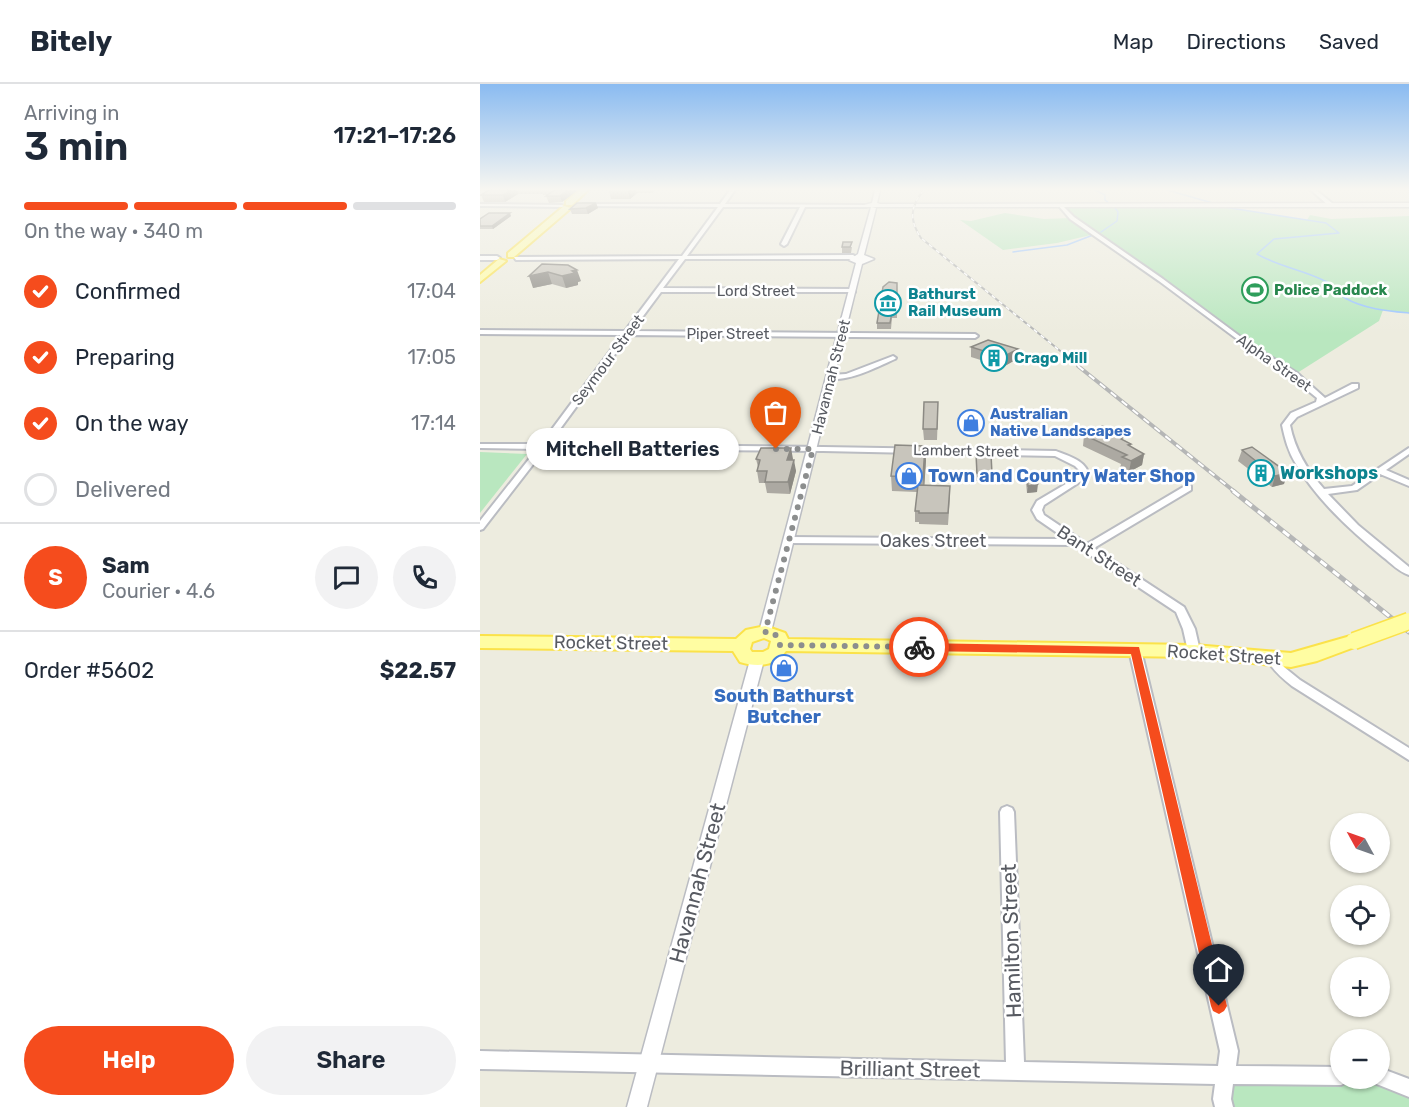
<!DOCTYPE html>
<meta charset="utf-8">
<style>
:root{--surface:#fff;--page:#f2f2f3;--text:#1f2937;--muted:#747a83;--line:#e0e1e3;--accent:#f54c1d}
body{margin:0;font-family:Rubik,sans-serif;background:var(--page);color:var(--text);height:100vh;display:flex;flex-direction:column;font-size:22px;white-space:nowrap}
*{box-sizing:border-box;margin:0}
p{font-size:20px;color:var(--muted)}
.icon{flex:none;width:33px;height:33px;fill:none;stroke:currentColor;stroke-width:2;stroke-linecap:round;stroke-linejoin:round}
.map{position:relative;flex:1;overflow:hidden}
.details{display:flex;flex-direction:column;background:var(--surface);width:480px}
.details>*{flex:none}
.needle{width:39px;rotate:310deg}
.fabs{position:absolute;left:850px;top:729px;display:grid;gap:12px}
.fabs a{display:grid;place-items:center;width:60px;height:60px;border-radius:50%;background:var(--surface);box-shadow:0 2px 4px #0004;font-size:30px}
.pin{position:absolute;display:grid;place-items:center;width:51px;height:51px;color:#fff;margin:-62px -26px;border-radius:50% 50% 50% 0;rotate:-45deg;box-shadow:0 0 6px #0007}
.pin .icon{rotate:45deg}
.courier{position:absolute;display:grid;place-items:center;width:60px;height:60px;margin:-30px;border:4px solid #f54c1d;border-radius:50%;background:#fff;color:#222;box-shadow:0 2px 8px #0007}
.bubble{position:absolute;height:42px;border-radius:21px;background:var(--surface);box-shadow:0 2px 4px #0004;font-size:20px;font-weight:600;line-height:42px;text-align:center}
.summary em{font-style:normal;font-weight:600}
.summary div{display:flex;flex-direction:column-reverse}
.summary{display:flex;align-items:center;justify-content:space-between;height:102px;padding:0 24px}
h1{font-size:39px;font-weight:600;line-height:45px}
.bar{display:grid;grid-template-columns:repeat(4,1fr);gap:9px 6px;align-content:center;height:72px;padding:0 24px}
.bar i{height:8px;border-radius:4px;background:var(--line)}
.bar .on{background:var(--accent)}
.bar p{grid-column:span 4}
.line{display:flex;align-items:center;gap:15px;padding:0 24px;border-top:2px solid var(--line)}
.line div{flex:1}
.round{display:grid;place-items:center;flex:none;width:63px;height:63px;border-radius:32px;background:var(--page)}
ol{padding:0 24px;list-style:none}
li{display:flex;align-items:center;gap:18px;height:66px}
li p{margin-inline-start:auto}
li .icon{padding:6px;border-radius:50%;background:var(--accent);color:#fff;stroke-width:4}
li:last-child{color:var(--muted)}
li i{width:33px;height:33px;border:3px solid var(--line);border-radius:50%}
.cta{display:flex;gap:12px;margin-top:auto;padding:12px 24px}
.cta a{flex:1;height:69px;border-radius:36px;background:var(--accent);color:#fff;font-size:24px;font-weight:600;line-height:69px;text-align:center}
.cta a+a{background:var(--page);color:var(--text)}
header{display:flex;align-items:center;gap:36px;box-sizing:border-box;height:84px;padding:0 30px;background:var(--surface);border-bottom:2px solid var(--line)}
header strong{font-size:28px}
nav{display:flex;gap:33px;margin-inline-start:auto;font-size:21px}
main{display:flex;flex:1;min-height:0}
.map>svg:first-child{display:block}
.green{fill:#b9e7bf}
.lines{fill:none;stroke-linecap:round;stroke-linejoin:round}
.stream{stroke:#9dc6ff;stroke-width:1.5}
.minor-casing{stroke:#babcc2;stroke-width:4}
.tertiary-casing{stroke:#babcc2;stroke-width:3}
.primary-casing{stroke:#fbe24a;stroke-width:4}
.minor{fill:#fff;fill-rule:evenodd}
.tertiary{fill:#fff;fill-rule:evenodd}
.primary{fill:#fffda2;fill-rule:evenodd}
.rail-far2-casing{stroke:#b5b6b6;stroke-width:2}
.rail-far1-casing{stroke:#b5b6b6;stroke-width:4}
.rail-casing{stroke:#b5b6b6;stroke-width:5}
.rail-far2{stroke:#fff;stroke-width:1.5;stroke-dasharray:4.5;stroke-linecap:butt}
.rail-far1{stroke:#fff;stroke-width:2;stroke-dasharray:7;stroke-linecap:butt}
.rail{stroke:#fff;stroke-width:3;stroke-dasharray:8;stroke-linecap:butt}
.primary-bridge-casing{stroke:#fbe24a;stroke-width:19;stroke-linecap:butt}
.primary-bridge{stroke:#fffda2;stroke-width:16}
.wall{fill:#aca9a2}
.shaded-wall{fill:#8c8a84}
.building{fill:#c8c5bc;stroke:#8c8a84;stroke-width:1.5}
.route{fill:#f54c1d}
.done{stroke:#8c8e8e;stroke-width:6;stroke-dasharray:0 10.8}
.labels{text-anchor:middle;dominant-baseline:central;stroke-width:5;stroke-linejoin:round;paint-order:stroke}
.far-leisure-label{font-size:15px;font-weight:bold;fill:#27864d;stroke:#fff;text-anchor:start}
.far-street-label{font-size:15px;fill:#585b62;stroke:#fff}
.far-culture-label{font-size:15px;font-weight:bold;fill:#0d838f;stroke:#fff;text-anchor:start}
.far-shop-label{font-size:15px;font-weight:bold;fill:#366cbe;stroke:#fff;text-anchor:start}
.culture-label{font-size:18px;font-weight:bold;fill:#0d838f;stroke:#fff;text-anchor:start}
.shop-label{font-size:18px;font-weight:bold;fill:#366cbe;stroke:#fff;text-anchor:start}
.street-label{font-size:18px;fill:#585b62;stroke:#fff}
.near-street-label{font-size:21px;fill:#585b62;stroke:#fff}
</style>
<header>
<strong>Bitely</strong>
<nav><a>Map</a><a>Directions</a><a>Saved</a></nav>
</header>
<main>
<section class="details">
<div class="summary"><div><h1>3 min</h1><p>Arriving in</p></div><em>17:21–17:26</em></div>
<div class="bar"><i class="on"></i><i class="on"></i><i class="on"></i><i></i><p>On the way · 340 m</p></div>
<ol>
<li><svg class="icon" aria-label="check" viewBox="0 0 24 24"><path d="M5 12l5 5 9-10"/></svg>Confirmed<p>17:04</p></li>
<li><svg class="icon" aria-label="check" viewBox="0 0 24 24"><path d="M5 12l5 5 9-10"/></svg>Preparing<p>17:05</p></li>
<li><svg class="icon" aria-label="check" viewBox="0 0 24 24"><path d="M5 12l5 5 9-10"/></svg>On the way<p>17:14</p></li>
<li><i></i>Delivered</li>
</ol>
<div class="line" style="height:108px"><b class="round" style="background:var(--accent);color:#fff">S</b><div><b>Sam</b><p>Courier · 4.6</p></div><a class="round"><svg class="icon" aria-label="chat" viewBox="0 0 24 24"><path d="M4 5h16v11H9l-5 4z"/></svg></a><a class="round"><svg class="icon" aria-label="phone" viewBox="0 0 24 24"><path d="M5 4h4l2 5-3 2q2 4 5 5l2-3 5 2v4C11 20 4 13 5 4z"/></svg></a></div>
<div class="line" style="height:78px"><div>Order #5602</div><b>$22.57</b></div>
<div class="cta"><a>Help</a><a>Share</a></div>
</section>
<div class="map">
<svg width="929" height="1023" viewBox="0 0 929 1023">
<rect width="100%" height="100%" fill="#edecdf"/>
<path class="green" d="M580,122L747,123L827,136L830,131L851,135L929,132V229L903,226L899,237L814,291L771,263L615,150L577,159L523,166L480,136L491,137L525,129L564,135L591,134Z
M0,368L47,370L0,429Z
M746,991L900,994L929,1004V1023H744Z"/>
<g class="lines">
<path class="stream" d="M615,106L625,111V116L630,120
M687,106L750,124L846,139L859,149L794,155L777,170C799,183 825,186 847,198C854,202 858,210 865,214C884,225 908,227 929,229
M621,148L637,137L638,128L635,124
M533,168L587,161L613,151"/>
<defs>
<path id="minor" d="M250,106H255L245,120L386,121L388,122L386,123H325L307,160L304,162L301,160L320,123H243L207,172L373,171L376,173L373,175H205L183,204L373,205L375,206V208H181L152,247L495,250L498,252L495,254L149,251L69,360L343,363L576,367C589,372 607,377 609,392L564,421L562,426L564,431L607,460L705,402H711V406L614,464L704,523L715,545L720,567L718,570H710L708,567L703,545L696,528L595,461L309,459L304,456L309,453L586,455L557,435L552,426L557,417L601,391V388L595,382L575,372L343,367L65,365L3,445L0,446V437L57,365L0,364V360H61L142,251L0,250V246L145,247L199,175L36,176L34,173L202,172L238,123L104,122L102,121L104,120H240Z
M831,106H836L853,120V122H849Z
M0,120L82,121L84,122L82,123L0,122Z
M578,121H582L594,133L683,195L773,262L817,289L845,314L872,300H878V304L817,333L810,341C815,366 827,386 844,405L872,402L929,364V370L906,386L929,396V402L900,390L877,406L848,410L878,441L929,483V491C919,488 911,479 903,473C870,446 837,416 816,380C808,367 805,355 802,341L811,329L836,318L837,314L811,293L769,264L679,197L590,135Z
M0,172H17L20,174L17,176H0Z
M413,272L416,274L415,275C399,282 363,301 347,293L351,291L366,290Z
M655,562L659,563L661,566L758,967L756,982L861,983V994H869L867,998L861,1001L753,1000L751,1015L753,1023H735L733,1015L735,1000L0,985V967L526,978L520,728L522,724L527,722L532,724L534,728L544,978L738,982L740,967L649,566L651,563Z
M793,572L797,573L804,583L820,596L929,664V676L812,602C802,594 794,587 787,576L789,573Z
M900,984L929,995V1013L894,999L892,994H900Z"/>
<path id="tertiary" d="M395,106H400L397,119L400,120L929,119V123H384V121L392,119Z
M391,123L396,124L384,171L394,175L382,180L291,548L289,551H281L279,548L376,179L369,176L378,170Z
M277,571L282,573L284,576L167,1023H147L270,576L272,573Z"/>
<path id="primary" d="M100,106H108L92,121H86V117Z
M84,122L91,124L34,173H28V169Z
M19,175L26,177L0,198V191Z
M285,542L305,549L308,555L714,561L811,569L874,551L880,553L883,557L880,561L837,577L811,583L714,573L306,567C295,583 276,583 260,578L253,567L0,564V552L256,555L266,546ZM284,554L291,557L289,565L283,568H272L270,565L272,558Z"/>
</defs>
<use href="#minor" class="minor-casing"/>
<use href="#tertiary" class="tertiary-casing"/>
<use href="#primary" class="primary-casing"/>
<use href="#minor" class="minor"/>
<use href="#tertiary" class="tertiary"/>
<use href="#primary" class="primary"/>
<defs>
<path id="rail-far2" d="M444,106C430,122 429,136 441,154L600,283"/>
<path id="rail-far1" d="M598,282L755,408"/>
<path id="rail" d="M753,407L929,548"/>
</defs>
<use href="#rail-far2" class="rail-far2-casing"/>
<use href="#rail-far1" class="rail-far1-casing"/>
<use href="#rail" class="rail-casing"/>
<use href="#rail-far2" class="rail-far2"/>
<use href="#rail-far1" class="rail-far1"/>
<use href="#rail" class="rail"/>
<defs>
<path id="primary-bridge" d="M874,557L929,537"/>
</defs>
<use href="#primary-bridge" class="primary-bridge-casing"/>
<use href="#primary-bridge" class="primary-bridge"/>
</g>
<path class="wall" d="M9,106H98L82,118L69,119L66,112L68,111H63V110H38L25,118H4L1,111Z
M129,106H175L172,109H157L150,115H131Z
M116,119L118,124L108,130H92L90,125Z
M31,132L13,145H0V135Z
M362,163H372L371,169H362Z
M62,180L101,197L98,198V201L86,204L72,200L53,204Z
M417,199V234H412L411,245H397V239Z
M491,263L537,275L523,283L491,273Z
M458,328L457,356H444L443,345Z
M604,351L644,356L651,360L650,363L664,370L662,381L649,388L640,384L641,380L603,362Z
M772,363L804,400L792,403L758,377L762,366Z
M311,364L312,376L316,387L310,410L287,409L285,399H279L277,387L278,383L276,375Z
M496,370L512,390V397H496Z
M446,376L444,401L470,413L468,441L439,440V438H435V427L437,408L412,407L411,392Z
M547,391L557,408L547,409L546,399Z"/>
<path class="shaded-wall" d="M31,106H37L38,110L25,118L23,111Z
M87,106H98L82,118L80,112Z
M148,106H156L157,109L150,115Z
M116,119L118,124L108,130L106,124Z
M30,129L31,132L13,145L12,142Z
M97,186L101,197L98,198V201L86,204L82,192L92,187Z
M68,188L72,200L53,204L49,192Z
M538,265L537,275L523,283V273Z
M445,362L446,376L444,408L443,393Z
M311,364L313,375L309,387L307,376Z
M664,370L662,381L649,388L651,377Z
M314,376L316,387L310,410L308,398Z
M808,389L804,400L792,403L795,392Z
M558,400L557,408L547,409L548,402Z"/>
<path class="building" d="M9,106H31L23,111H1Z
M75,106H87L80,112H66Z
M97,119H116L106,124L90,125Z
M9,129H30L12,142H0V135Z
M363,158H372L370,163H362Z
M62,180L88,181L97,186L92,187L95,189L82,192L68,188L49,192Z
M409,198L417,199V228H412L410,239H397L403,203Z
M508,256L538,265L523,273L491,263Z
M444,318H458L457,345H443Z
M622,342L644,353L641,355L651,360L648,361L664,370L651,377L642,373L647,371L604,351Z
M415,361L445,362L443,393L411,392Z
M772,363L808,389L795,392L762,366Z
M281,364H311L307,376H314L308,398H285L287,387H277L280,376L276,375Z
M496,370H511L512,390H497Z
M547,391L557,392L558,400L548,402Z
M438,401L470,402L468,429H439V427H435Z"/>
<linearGradient id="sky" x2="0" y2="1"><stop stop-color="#8abbf1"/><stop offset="0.42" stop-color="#f7f6f1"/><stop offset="1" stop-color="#f7f6f1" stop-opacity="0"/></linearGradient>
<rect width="929" height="250" fill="url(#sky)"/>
<path class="route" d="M439,559L659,563L747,922L744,927L739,930L733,927L731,922L651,570L439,567L434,563Z"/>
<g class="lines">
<path class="done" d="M296,365H333L285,548L295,550L300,561L439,563"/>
</g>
<defs>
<symbol id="stadium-ring" viewBox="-11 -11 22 22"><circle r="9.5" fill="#fff" stroke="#2e9e5b" stroke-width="1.5"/><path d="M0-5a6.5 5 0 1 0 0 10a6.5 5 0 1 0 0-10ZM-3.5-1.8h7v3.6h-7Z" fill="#2e9e5b"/></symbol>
<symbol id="museum-ring" viewBox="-11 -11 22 22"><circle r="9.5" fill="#fff" stroke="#0f9aa8" stroke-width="1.5"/><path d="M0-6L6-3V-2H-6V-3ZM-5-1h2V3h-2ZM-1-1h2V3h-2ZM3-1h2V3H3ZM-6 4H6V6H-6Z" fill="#0f9aa8"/></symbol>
<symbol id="building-ring" viewBox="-11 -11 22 22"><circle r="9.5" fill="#fff" stroke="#0f9aa8" stroke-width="1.5"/><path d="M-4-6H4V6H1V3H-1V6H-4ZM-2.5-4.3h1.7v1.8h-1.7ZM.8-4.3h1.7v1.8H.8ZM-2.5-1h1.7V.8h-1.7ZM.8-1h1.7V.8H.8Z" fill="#0f9aa8"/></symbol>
<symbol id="shop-ring" viewBox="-11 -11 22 22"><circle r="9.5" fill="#fff" stroke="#3f7fe0" stroke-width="1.5"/><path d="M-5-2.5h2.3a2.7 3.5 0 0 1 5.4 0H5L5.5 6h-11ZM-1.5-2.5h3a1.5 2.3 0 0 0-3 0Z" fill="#3f7fe0"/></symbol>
</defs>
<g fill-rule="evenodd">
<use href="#stadium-ring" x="760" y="191" width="30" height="30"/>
<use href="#museum-ring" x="393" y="204" width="30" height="30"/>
<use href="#building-ring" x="499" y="259" width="30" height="30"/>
<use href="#shop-ring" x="476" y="324" width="30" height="30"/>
<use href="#building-ring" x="766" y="374" width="30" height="30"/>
<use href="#shop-ring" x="414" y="377" width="30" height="30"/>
<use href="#shop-ring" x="289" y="569" width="30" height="30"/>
</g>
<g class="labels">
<g class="far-leisure-label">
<text x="794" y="206">Police Paddock</text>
</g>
<g class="far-street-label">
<text x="276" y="207">Lord Street</text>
<text x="248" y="250">Piper Street</text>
<text transform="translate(128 276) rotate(-53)">Seymour Street</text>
<text transform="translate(794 279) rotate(35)">Alpha Street</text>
<text transform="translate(351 293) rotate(-76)">Havannah Street</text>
<text transform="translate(486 367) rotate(1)">Lambert Street</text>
</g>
<g class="far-culture-label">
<text x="428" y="210">Bathurst<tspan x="428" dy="17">Rail Museum</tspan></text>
<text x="534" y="274">Crago Mill</text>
</g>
<g class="far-shop-label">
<text x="510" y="330">Australian<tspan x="510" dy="17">Native Landscapes</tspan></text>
</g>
<g class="culture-label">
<text x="800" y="389">Workshops</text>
</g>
<g class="shop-label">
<text x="448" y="392">Town and Country Water Shop</text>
<text x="304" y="612" text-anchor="middle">South Bathurst<tspan x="304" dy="21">Butcher</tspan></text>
</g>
<g class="street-label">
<text x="453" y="457">Oakes Street</text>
<text transform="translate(619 472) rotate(33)">Bant Street</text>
<text transform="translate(131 559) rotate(1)">Rocket Street</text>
<text transform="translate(744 571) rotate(4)">Rocket Street</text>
</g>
<g class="near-street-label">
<text transform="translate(217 799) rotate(-75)">Havannah Street</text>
<text transform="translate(531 857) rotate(-92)">Hamilton Street</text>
<text transform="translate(430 985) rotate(1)">Brilliant Street</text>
</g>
</g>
</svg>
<div class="fabs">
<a><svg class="needle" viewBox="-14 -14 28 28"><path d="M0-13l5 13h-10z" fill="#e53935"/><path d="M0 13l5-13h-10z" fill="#747a83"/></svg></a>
<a><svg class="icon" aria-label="locate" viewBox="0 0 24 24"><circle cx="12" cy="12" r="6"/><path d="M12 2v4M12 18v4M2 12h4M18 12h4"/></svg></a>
<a>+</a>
<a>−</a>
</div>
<div class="pin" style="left:296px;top:365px;background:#ea580c"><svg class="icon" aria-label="bag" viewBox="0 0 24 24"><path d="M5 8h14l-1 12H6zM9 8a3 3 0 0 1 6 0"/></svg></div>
<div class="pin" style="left:739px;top:922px;background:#1f2937"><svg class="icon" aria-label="home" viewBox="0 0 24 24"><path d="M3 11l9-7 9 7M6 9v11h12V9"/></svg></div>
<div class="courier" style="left:439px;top:563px"><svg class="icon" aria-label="bike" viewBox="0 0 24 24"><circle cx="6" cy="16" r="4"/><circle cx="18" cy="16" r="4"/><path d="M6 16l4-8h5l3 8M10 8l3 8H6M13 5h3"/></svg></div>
<div class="bubble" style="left:46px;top:344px;width:213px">Mitchell Batteries</div>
</div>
</main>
